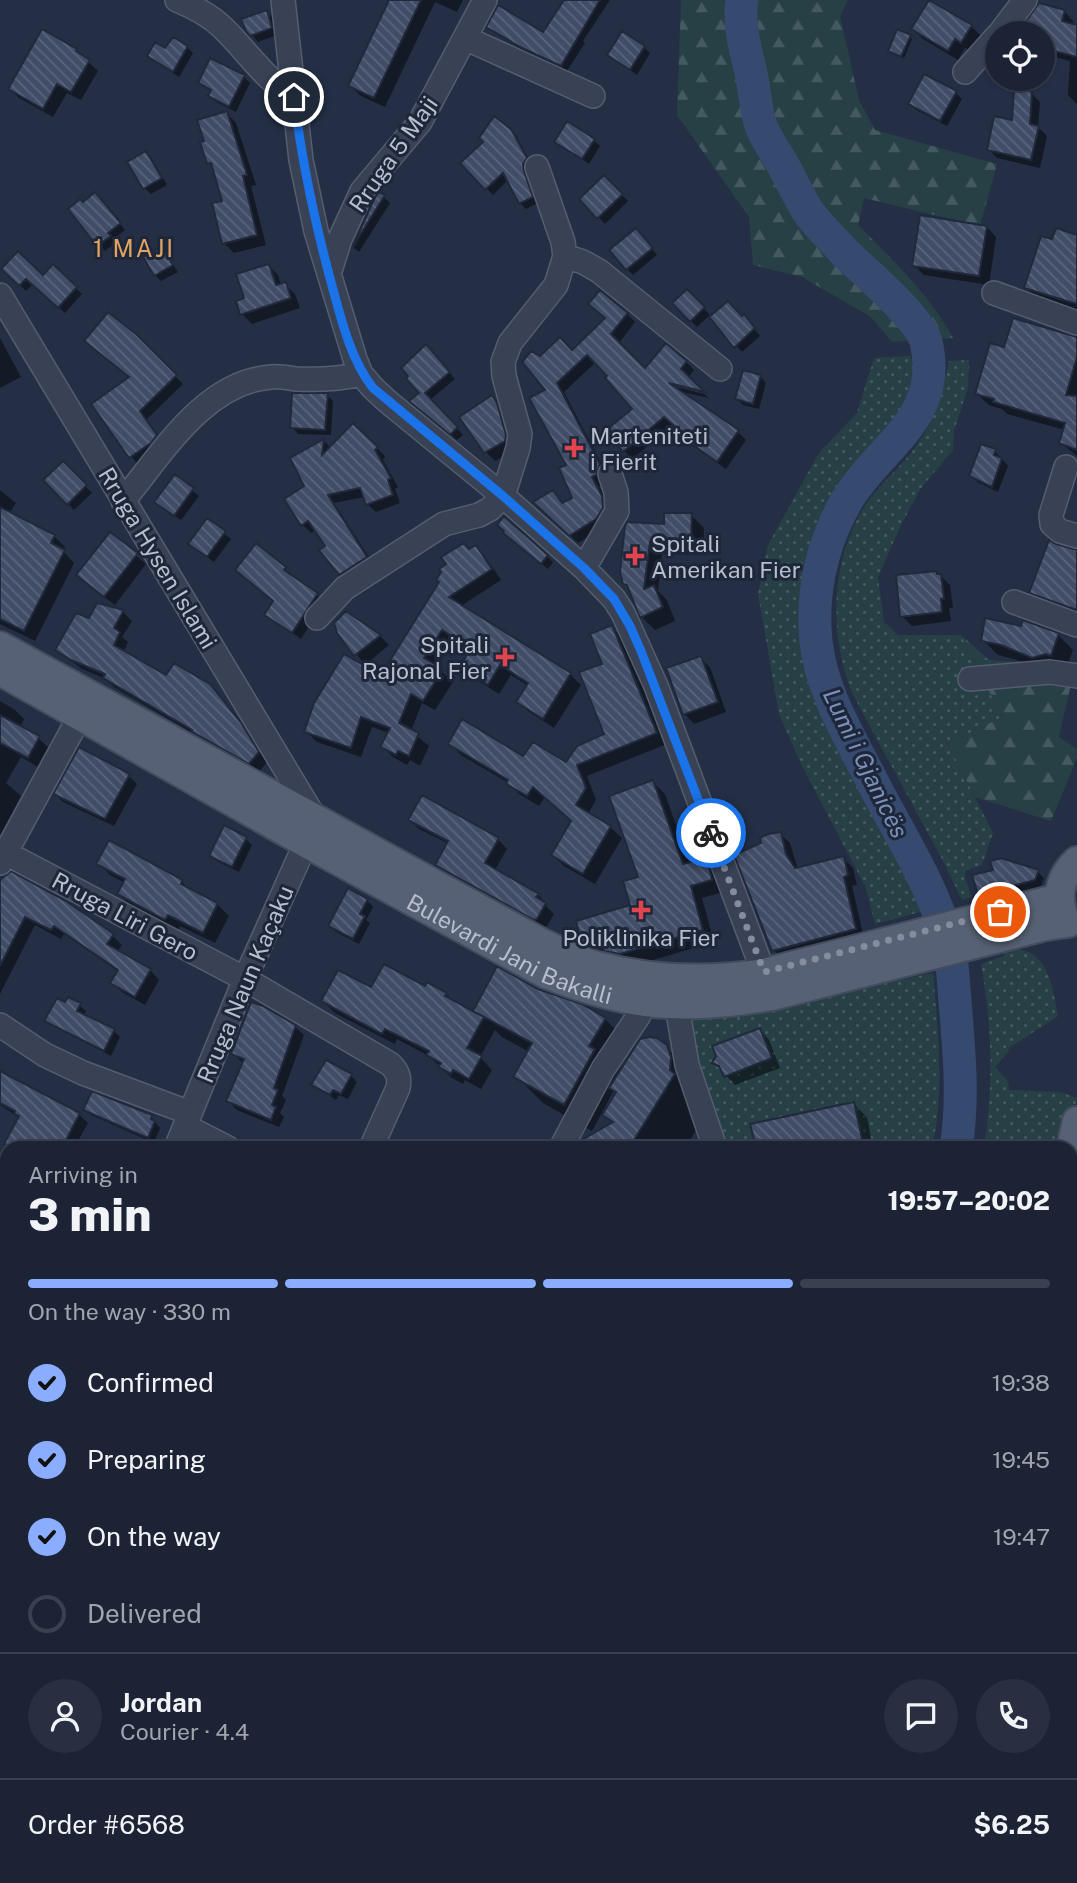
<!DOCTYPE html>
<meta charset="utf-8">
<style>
:root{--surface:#1b2334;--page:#282f40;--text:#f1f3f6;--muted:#a0a4ac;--line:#39404f;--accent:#8badff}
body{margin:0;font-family:"Public Sans",sans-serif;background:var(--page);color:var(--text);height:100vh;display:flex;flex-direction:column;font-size:26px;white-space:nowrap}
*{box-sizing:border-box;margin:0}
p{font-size:23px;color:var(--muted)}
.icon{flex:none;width:38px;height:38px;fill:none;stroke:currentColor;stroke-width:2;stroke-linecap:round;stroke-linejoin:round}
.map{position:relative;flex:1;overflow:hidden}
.panel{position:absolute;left:0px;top:1141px;width:1078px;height:742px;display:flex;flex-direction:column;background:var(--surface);border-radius:21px 21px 0 0;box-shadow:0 2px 5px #0004,0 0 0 2px var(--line)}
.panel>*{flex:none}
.controls{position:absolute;left:985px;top:21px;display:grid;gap:14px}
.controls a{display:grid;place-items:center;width:70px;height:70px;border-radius:50%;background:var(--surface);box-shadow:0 2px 5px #0004,0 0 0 2px var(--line);font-size:35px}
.pin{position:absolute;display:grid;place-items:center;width:60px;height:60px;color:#fff;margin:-30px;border:4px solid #fff;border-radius:50%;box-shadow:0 2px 7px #0007}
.courier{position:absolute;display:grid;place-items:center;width:70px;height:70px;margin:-35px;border:5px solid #1a73e8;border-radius:50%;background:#fff;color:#222;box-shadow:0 2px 9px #0007}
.overview em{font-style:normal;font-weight:800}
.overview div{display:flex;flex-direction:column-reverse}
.overview{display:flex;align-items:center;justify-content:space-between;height:119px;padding:0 28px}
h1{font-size:46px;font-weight:800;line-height:52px}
.bar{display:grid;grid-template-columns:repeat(4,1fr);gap:10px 7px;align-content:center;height:84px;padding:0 28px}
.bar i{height:9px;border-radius:5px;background:var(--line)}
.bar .current{background:var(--accent)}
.bar p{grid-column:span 4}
.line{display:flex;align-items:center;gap:18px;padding:0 28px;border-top:2px solid var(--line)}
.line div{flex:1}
.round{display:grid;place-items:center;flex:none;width:74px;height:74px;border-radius:37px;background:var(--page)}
ol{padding:0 28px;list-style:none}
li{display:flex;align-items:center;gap:21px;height:77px}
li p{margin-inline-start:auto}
li .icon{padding:7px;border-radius:50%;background:var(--accent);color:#111;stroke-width:4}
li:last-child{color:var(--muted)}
li i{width:38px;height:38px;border:4px solid var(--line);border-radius:50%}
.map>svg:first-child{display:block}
.green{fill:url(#green-dots)}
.forest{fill:url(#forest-firs)}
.shadow{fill:#0007}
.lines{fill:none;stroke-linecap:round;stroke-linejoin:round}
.river{stroke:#36496e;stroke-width:33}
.building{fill:url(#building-back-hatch);stroke:#20293c;stroke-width:2}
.minor-casing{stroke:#555d6f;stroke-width:26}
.major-casing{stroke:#434b5e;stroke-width:32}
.minor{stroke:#394255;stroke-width:23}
.major{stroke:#576175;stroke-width:28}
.done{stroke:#848c9e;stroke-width:7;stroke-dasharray:0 12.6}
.route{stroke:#1a73e8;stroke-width:9}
.health-dot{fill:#e0444e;stroke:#1e273a;stroke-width:2.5}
.labels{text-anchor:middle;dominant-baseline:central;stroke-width:6;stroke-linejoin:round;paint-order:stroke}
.street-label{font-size:23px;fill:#b7bece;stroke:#1e273a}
.poi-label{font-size:23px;fill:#b7bece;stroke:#1e273a;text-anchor:start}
.neighbourhood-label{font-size:24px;letter-spacing:2px;fill:#e1a35f;stroke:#1e273a}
.water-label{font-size:24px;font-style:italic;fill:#7c8fb8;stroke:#1e273a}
</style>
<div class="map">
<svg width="1077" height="1883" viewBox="0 0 1077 1883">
<defs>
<pattern id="green-dots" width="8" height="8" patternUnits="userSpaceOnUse" patternTransform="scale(1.75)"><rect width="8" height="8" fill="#264046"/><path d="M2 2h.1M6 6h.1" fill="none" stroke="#435a60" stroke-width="1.8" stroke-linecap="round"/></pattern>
<pattern id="forest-firs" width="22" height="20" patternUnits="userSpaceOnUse" patternTransform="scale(1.75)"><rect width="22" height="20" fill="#264046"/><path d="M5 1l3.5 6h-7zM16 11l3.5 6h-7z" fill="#435a60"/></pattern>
<pattern id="building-back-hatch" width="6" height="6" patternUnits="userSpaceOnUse" patternTransform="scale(1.75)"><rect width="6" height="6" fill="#414c66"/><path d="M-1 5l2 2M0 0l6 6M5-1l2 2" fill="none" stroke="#5a647b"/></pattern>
</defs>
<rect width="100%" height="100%" fill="#242f46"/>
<path class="green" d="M911,356C912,363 915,371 915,377C912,407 867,450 850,474C818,518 798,575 802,630C803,653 810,675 817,697L907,866L921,899L924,911L875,924L866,888L801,764L779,714L758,594L768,545L819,453L857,413L874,358Z
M969,360L968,387L954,431L953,450L921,488L901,525L878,577L884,622L898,635H961L1002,717L948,744L993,833L982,865L965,871V878L972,897L962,900L942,859L853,695C828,634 830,557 868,501C883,481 903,465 917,445C936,418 942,392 949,361Z
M1003,950C1011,950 1019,949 1026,951C1050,959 1054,995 1058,1016L1009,1048L1008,1052L995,1067L1008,1081L1009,1090L1060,1092L1077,1098L1066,1148H984C994,1085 992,1026 981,964L1004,956Z
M933,973C938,1032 945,1090 932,1148H723L683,1011L879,976L901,980Z
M7,1754V1876H56V1883H0V1763Z"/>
<path class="forest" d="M681,0H848L840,16L859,100L875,130L997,164L980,226L864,198L858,225C893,260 929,294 953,338L892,342L871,317L802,277L753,265L749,217L677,115Z
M961,635L989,660L1062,665L1071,684L1059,737L1077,749V758L1051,821L975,797L948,744L1002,717Z"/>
<path class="shadow" d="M391,0H463L457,12L435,2L385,107L361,96L350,86Z
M565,0H610L583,41L585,43L567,71L530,54L495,33L488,27L544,34Z
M1064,11L1073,21L1072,25L1077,27V104L1068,95L1070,61L1043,54V33H1024L1026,25Z
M267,12L273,18L277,35L258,42L247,30Z
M971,26L981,36L971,51L965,48L958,60L923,39L913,29Z
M910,36L912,39L904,58L892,53Z
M187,47L193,53L179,77L149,56Z
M644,47L650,53L637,75L609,55Z
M76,50L98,71L81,100L67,93L53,117L19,98L10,89Z
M244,77L250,83L236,112L216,102L210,96L212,92L200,83Z
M956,93L962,99L947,126L916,110L910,103Z
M1031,93L1040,102L1038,127L1047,136L1040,168L997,158L989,149L1013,122Z
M227,113L236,123L256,185L251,186L266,245L234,253L224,243L225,202L214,168L209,163Z
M510,130L517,137L532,165L538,203L526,209L520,203L508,180L493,195L463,163Z
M594,140L600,146L589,164L556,141Z
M146,153L152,159L167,185L151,194L145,188Z
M604,177L628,201L605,224L581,199Z
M380,194L390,203L359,252L354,248Z
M101,200L125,230L113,240L115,243L105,251L70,209Z
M987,227L996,237L989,285L924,275L914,265Z
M642,237L657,255L633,275L627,269Z
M1054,241H1077V311L1038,299L1026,288Z
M162,248L178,272L161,281L155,275Z
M269,266L278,275L281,285L285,284L295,294L300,308L252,324L242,314L246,299Z
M53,267L82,294L65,313L33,284L26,291L3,269L43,277Z
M687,291L712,317L742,318L750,323L760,336L742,352L710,315L697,327L674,303Z
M627,314L635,322L619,343L645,371L686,362L694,370L688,378L661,379L660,383L704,394L709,398L678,391L738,432L746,440L726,469L699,450L674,425L632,459L624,451L634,409L596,362L564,392L607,474L604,483L599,486L610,506L605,527L578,543L536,502L553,492L564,504L574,499L568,465L541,358L572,352Z
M135,336L183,384L147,419L164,444L138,465L93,405L131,378Z
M0,338L21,377L0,388Z
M1077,338V456L1061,443L1065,430L1007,414L1002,409L989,405L977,394L1005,350Z
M432,352L455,379L430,400L463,435L457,440L418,407Z
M760,376L766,383L759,409L743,405L737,399Z
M327,395L333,401L331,435L298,434L292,427Z
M491,397L501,407L514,451L495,461L485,451Z
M324,441L331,448H377L385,456L383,460L398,487L395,489L400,503L376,512L367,504L365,497L334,503L375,566L348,583L340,574L327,546L316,530L311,533L303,525L306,486Z
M982,446L995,451L1008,466L998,492L977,482L971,476Z
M63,463L92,493L74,510L45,480Z
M175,477L199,496L181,520L163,508Z
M0,490L16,503L9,514L54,536L65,547L63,551L74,563L35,641L0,624Z
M691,515L704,528L703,555L662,554L658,591L667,600L675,621L655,630L642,617L631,590L624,583L622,572L665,525Z
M207,520L231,539L214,562L197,550Z
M110,534L146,564L115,605L88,585Z
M511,539L547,556L553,562L548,569Z
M257,546L325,602L301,639L266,614L275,602Z
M476,547L486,558L501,580L461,606L570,674L581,685L554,728L529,712L518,702L528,686L511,675L499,694L472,677L461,666L471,650L454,640L436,667L453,682L435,710L422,703L411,731L429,746L420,766L410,760L407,765L393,757L382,746L389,733L372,727L361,757L317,742L306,731L382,677L470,551Z
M1077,551V617L1045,605L1031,592Z
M937,572L950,585L953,608H949L951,621L912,626L902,616Z
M123,612L132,621L122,637L128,642L123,653L167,677L219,695L250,735L267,762L259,772L202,740L196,735L114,687L106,679L82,669L57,650L89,621Z
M612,627L623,639L667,744L587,776L596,800L588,814L610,827L622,838L595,884L564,866L553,855L572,821L545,797L539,806L519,794L507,782L461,755L450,743L567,765L606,735L604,665Z
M339,632L380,636L389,645L365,665Z
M1058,635L1073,650L1066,670L1048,672L1017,660L998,655L983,640Z
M700,658L710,667L726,712L694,724L685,714Z
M0,701L15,710L24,719L20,727L38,738L48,747L38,767L21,757L6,783L21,796L13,811L22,820L0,850Z
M80,749L129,776L137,784L114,826L63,802L55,794Z
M653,782L665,794L690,864L705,860L717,872L723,892L702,898L714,942L633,966L618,962L609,953L596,955L583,942L633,907L640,878Z
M410,820L498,839L507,849L495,870L538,895L547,904L546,906L554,914L546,928L446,874L437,865L449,844L419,829Z
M780,834L790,843L798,870L843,858L853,868L857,885L852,886L864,938L784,960L774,950Z
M246,839L252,845L239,872L218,862L212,856Z
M99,863L182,882L192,892L217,904L229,916L215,943L180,926L178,931L131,906L119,894L125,883L110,875Z
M1038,872L1044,878L1041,886L986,901L979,895Z
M11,873L112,935L122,945L117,952L150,970L159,980L145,1005L122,992L112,983L119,972L64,934L61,939L35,925L0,994V879Z
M367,900L373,907L366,920L370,923L359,944L336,932L330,926Z
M425,988L446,994L456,1004L481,1016L475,1010L537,990L605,1019L632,1046L617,1073L619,1075L666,1047L701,1082L709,1110L685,1148H583L613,1124L604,1115L617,1093L614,1090L592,1131L543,1103L516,1076L529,1052L502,1037L495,1030L480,1057L492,1070L481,1089L465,1080L463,1084L452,1078L429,1056L397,1039L395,1044L335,1013L323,1001L372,990Z
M79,1005L86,1011L83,1016L114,1031L120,1037L111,1056L53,1026L46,1020Z
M295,1027L304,1035L282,1096L286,1100L280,1113L284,1117L279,1127L237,1110L228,1101L244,1064L233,1054Z
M760,1030L769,1040L780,1068L735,1085L714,1063Z
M2,1074L79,1115L88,1123L74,1148H10L6,1143L20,1118L0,1105Z
M351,1076L357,1082L348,1099L339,1095L336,1100L314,1085Z
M854,1104L867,1117L873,1148H750L756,1140Z
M85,1109L151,1117L160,1128L154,1143L91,1115Z
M0,1273L7,1277V1310L0,1307Z
M1076,1284L1077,1359L1071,1371V1292Z
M7,1397V1483L0,1485V1400L6,1401Z
M1077,1398V1454L1071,1451V1399Z
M7,1525V1537L0,1529Z
M7,1626V1640L1,1630Z
M0,1683L7,1691L0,1697Z
M1071,1836H1077V1875H1071Z
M97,1876H140L147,1883H104Z
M260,1876H301L307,1883H260L256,1879Z
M357,1876H418L424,1883L432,1876H523L514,1883H357Z
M683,1876H715L711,1883H692Z
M740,1876H806L802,1883H737Z
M858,1876H895V1883H859Z
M908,1876H953L954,1883H909Z
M998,1876H1065L1060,1877L1061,1883H1000Z"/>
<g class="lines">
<path class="river" d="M742,0C738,23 745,47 750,69C755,87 755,108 761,126C767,140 775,152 783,165C791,180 798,195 807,210C817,225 833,239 845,253C865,272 920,318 926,342C944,418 880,445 847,500C822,544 811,591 816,641C821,690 848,734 870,777C895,827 933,885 947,938C953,958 953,981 955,1001C959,1051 964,1099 956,1148
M0,1844L7,1834"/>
</g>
<path class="building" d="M389,0H421L374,98L348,86Z
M564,0H600L561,66L522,48L486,27L498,5L543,32Z
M929,0L972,25L961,43L955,39L948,51L911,29Z
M1039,3L1065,10L1062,21L1077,25V57L1043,48V33H1022L1024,24Z
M267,10L272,28L250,36L246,31L241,19Z
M42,29L77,49L76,51L90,60L71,92L57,84L43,109L8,89Z
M897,29L911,35L901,57L888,51Z
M622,31L645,46L630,70L607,55Z
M173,37L188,46L173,72L147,56L155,42L165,48Z
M210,58L245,75L229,107L208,96L211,90L198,83Z
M924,74L957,91L940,121L908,104Z
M1014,90L1032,91L1030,124L1039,126L1031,160L987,150L994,116L1012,120Z
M227,111L247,175L243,176L257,235L222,244L212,203L222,201L211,163L207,164L200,142L204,141L197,120Z
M494,116L511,129L527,158L523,164L524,171L533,197L519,204L503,173L485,190L460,163L483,142L479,138Z
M567,121L595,139L582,159L554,142Z
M146,151L162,178L143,189L127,162Z
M604,175L623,194L597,219L579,199Z
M95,192L121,223L108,233L111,236L97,246L68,209L80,199L83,202Z
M379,192L385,195L352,248L374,199Z
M920,215L987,226L979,276L912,266Z
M636,228L653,248L626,270L609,250Z
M1056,228L1077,235V304L1024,288L1041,236L1052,239Z
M163,246L173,265L154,276L143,257Z
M18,251L43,275L53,264L77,287L58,308L26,279L19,286L1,269Z
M269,264L276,285L286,282L291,298L240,315L236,301L244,298L236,274Z
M687,289L705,307L690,322L672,303Z
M600,290L628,313L611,334L645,368L666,343L687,361L681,369L705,392L669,383L739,430L717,462L689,442L690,440L664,417L623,452L605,431L632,409L605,378L607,376L587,355L557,383L600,464L596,475L592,477L602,496L603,508L596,519L569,536L533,502L553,490L562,503L572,498L559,468L566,465L529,398L545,390L522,362L531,351L540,356L560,337L572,350L605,318L588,304Z
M728,301L742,316L744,314L755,328L734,348L709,317Z
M108,312L136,334L177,375L140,411L157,435L151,443L129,458L91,404L129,377L84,341Z
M1013,318L1077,337V357L1066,395L1077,396V450L1059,443L1065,423L993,402L994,399L975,394L990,343L1004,347Z
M426,344L450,372L425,393L458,427L450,435L409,401L419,393L406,379L408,376L401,368Z
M743,370L761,375L753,404L735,399Z
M292,393H328L325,430L290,428Z
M492,395L497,403L506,435L505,441L484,453L459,417Z
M353,423L378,447L375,450L391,478L388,480L393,495L366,505L360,488L328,495L367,557L339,575L319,550L325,546L308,521L301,526L284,499L304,486L290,458L324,439L322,455Z
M981,444L996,449L994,455L1002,458L992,487L969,476Z
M63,461L87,485L67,505L43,480Z
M175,474L194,488L174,516L154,502Z
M0,507L55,535L51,543L65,550L24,631L0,619Z
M664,513H692L691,543L650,542L644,589L654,585L663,607L640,618L627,585L623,584L620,572L625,526L627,522L664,524Z
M504,516L548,555L541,564L503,533L504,531L497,525Z
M207,518L226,531L207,557L188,544Z
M110,532L138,553L104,597L76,575Z
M1049,540L1056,544L1077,550V610L1029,593Z
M256,543L286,567L284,570L318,593L292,633L264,615L273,601L235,570Z
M464,543L469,549L476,545L492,569L449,597L571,673L543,719L516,702L528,683L500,665L488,685L459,667L471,648L442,630L424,658L443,669L423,701L411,694L399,723L419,733L409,756L398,751L396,755L380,747L390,728L361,717L351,748L304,732L314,703L344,654L381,675L439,582L436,580L441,572L439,569L446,564L441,557Z
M937,571V574H941L944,599H941L942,612L900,617L896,575Z
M97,603L124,610L114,628L120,632L114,645L166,675L174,663L210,684L242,724L259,752L249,764L191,731L192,730L103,678L105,674L71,660L55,650L76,613L89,618Z
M346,611L381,635L354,656L337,633L334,623Z
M985,618L1021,626L1023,620L1059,633L1051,656L1046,654L1032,658L1001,645L981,641Z
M612,625L657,733L577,765L586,788L576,805L611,826L583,874L551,855L571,821L533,787L527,796L506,784L508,780L448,744L462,719L523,756L533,742L566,762L577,746L604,734L579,672L602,664L590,634Z
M701,656L718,702L683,715L666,668Z
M0,715L40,736L28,758L0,743Z
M79,747L130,774L105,819L53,794Z
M653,780L683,864L706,858L709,866L712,880L691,886L703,930L620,954L604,951L601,940L586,945L582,943L576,921L630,905L623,881L638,877L609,796Z
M422,795L499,838L485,863L539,894L536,897L546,903L537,919L534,920L435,865L448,841L408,820Z
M224,825L247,837L232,867L209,856Z
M781,832L786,854L795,868L844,856L848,875L844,877L856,929L772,951L734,855L761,843L760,838L768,834Z
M109,840L183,880L181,884L218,903L203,933L168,915L165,920L117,894L125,879L96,864Z
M1001,858L1039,870L1035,880L978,895L972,875L993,870L990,861Z
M11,871L66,901L114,934L107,944L151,969L135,997L110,983L118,970L54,926L51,930L25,917L0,966V880Z
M348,888L368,899L360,914L365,916L353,939L328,926Z
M384,964L425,986L427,982L447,993L445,996L484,1017L467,1048L482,1056L469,1079L453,1070L451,1074L438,1067L441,1063L426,1055L429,1051L385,1029L382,1034L321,1001L338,970L371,987Z
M497,966L538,989L582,1004L606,1018L589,1046L595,1049L564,1105L513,1077L532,1043L473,1011Z
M68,997L81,1003L77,1011L115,1029L104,1051L44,1021L57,998L65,1002Z
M251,1002L263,1006L296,1025L274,1088L278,1090L272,1105L276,1107L271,1120L226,1101L244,1059L231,1054Z
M760,1028L772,1058L724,1077L719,1066L712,1063L716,1056L712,1046Z
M649,1037L657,1038L667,1045L671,1057L670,1070L675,1074L629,1148H577L580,1141L613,1122L602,1115L616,1092L609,1088L640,1039Z
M326,1060L352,1074L341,1094L333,1090L330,1095L311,1085Z
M0,1071L80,1113L62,1148H11L4,1144L19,1116L14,1114L15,1111L0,1103Z
M92,1091L152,1115L151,1119L155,1121L148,1138L83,1110Z
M854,1102L864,1148H746L754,1139L750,1124Z"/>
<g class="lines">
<defs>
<path id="minor" d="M177,0C194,7 210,15 223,28C247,51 265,80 294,97
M283,0L301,160L316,231L355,359L361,374L373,388L387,401L503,496L584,568L614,599L623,613L656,686L769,987
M1000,33L1025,0
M465,38L593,96
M965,72L998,35
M537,167L563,242L565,256
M329,274L340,239L362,191L420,122L485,0
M994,293L1077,323
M0,295L316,820L245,979L176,1148
M1066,467L1051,515L1052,524L1060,531L1077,536
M123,501C162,454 204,382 271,377C279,376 289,378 297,379C319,380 340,379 361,374
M584,568L617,511L616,492L610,474
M1014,602L1077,625
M317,618L345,588L444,524L479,515L490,509L503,496L518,448L520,434L504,376L503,362L510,343L556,285L565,256L583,262L599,271L720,369
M970,679L1050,672L1077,676
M0,850L245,979L390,1064C398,1072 400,1077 398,1088L371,1148
M0,863L80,716
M677,1006L687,1065L715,1148
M0,1025L45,1055L83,1073L190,1113
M185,1126L228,1148
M561,1148L603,1069L639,1015L645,1003
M0,1256L7,1259
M1071,1266L1077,1267
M0,1510L7,1506
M0,1548L7,1557
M1071,1800L1077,1802
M171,1876L177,1883
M341,1876L342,1883
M962,1876L964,1883
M202,1883L211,1876"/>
<g id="major">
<path d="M0,646L542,943C560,951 578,961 597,966C651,980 709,982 764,973L1059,898"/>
<path id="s1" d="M0,671L306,843L546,974C631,1008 683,1011 772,996L1046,926L1068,923"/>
<path d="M1063,915C1056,893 1061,876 1077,861"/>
<path d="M1071,1148L1077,1121"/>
<path d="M539,1883L547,1876"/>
<path d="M707,1883L711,1876"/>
</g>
</defs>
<use href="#minor" class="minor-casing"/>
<use href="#major" class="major-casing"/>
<use href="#minor" class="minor"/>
<use href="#major" class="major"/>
</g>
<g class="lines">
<path class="done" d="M711,833L764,972L1000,912"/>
<path class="route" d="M294,97C302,164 316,228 334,293C343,326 352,361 373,388L503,496L584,568L614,599L630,626L641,651L711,833"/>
</g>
<g class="health-dot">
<path d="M570.5 437.5h7v7h7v7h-7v7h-7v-7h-7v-7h7z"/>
<path d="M631.5 545.5h7v7h7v7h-7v7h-7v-7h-7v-7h7z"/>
<path d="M501.5 646.5h7v7h7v7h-7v7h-7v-7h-7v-7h7z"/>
<path d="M637.5 899.5h7v7h7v7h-7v7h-7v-7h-7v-7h7z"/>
</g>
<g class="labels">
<g class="street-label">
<text transform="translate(393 154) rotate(-55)">Rruga 5 Maji</text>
<text transform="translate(158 558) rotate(59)">Rruga Hysen Islami</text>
<text transform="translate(125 916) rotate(28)">Rruga Liri Gero</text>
<text stroke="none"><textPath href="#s1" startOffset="581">Bulevardi Jani Bakalli</textPath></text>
<text transform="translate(245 984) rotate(-67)">Rruga Naun Kaçaku</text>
</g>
<g class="poi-label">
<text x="590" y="435">Marteniteti<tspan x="590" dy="26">i Fierit</tspan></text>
<text x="651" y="543">Spitali<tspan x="651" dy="26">Amerikan Fier</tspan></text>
<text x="489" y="644" text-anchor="end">Spitali<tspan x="489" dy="26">Rajonal Fier</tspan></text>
<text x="641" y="937" text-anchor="middle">Poliklinika Fier</text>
</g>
<g class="neighbourhood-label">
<text x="134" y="248">1 MAJI</text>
</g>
<g class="water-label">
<text transform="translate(866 763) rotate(64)">Lumi i Gjanicës</text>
</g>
</g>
</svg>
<div class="controls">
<a><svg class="icon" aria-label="locate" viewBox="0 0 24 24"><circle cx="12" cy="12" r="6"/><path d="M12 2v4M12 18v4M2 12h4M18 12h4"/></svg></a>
</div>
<div class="pin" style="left:1000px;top:912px;background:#ea580c"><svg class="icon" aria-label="bag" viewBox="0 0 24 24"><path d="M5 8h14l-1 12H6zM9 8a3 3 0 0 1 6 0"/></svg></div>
<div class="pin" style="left:294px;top:97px;background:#1f2937"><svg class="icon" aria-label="home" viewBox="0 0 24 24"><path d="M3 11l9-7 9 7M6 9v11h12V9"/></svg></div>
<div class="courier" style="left:711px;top:833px"><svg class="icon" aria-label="bike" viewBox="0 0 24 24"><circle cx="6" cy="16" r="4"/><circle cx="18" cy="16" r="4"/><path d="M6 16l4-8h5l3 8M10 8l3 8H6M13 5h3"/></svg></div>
<section class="panel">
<div class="overview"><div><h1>3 min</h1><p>Arriving in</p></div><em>19:57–20:02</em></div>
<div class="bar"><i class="current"></i><i class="current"></i><i class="current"></i><i></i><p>On the way · 330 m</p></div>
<ol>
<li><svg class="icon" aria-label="check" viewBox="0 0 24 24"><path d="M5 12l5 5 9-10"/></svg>Confirmed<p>19:38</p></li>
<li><svg class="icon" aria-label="check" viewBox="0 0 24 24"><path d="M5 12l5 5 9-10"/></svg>Preparing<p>19:45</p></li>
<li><svg class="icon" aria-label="check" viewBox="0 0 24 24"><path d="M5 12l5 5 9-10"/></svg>On the way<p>19:47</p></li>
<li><i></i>Delivered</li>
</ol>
<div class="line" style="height:126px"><a class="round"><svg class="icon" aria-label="person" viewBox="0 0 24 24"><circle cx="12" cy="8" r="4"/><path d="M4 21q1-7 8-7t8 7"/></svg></a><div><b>Jordan</b><p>Courier · 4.4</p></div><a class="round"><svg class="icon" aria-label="chat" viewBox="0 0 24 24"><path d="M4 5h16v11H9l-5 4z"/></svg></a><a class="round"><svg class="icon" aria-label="phone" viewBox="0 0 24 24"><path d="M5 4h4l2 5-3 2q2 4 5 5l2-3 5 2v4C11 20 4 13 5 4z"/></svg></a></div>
<div class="line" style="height:91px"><div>Order #6568</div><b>$6.25</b></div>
</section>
</div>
